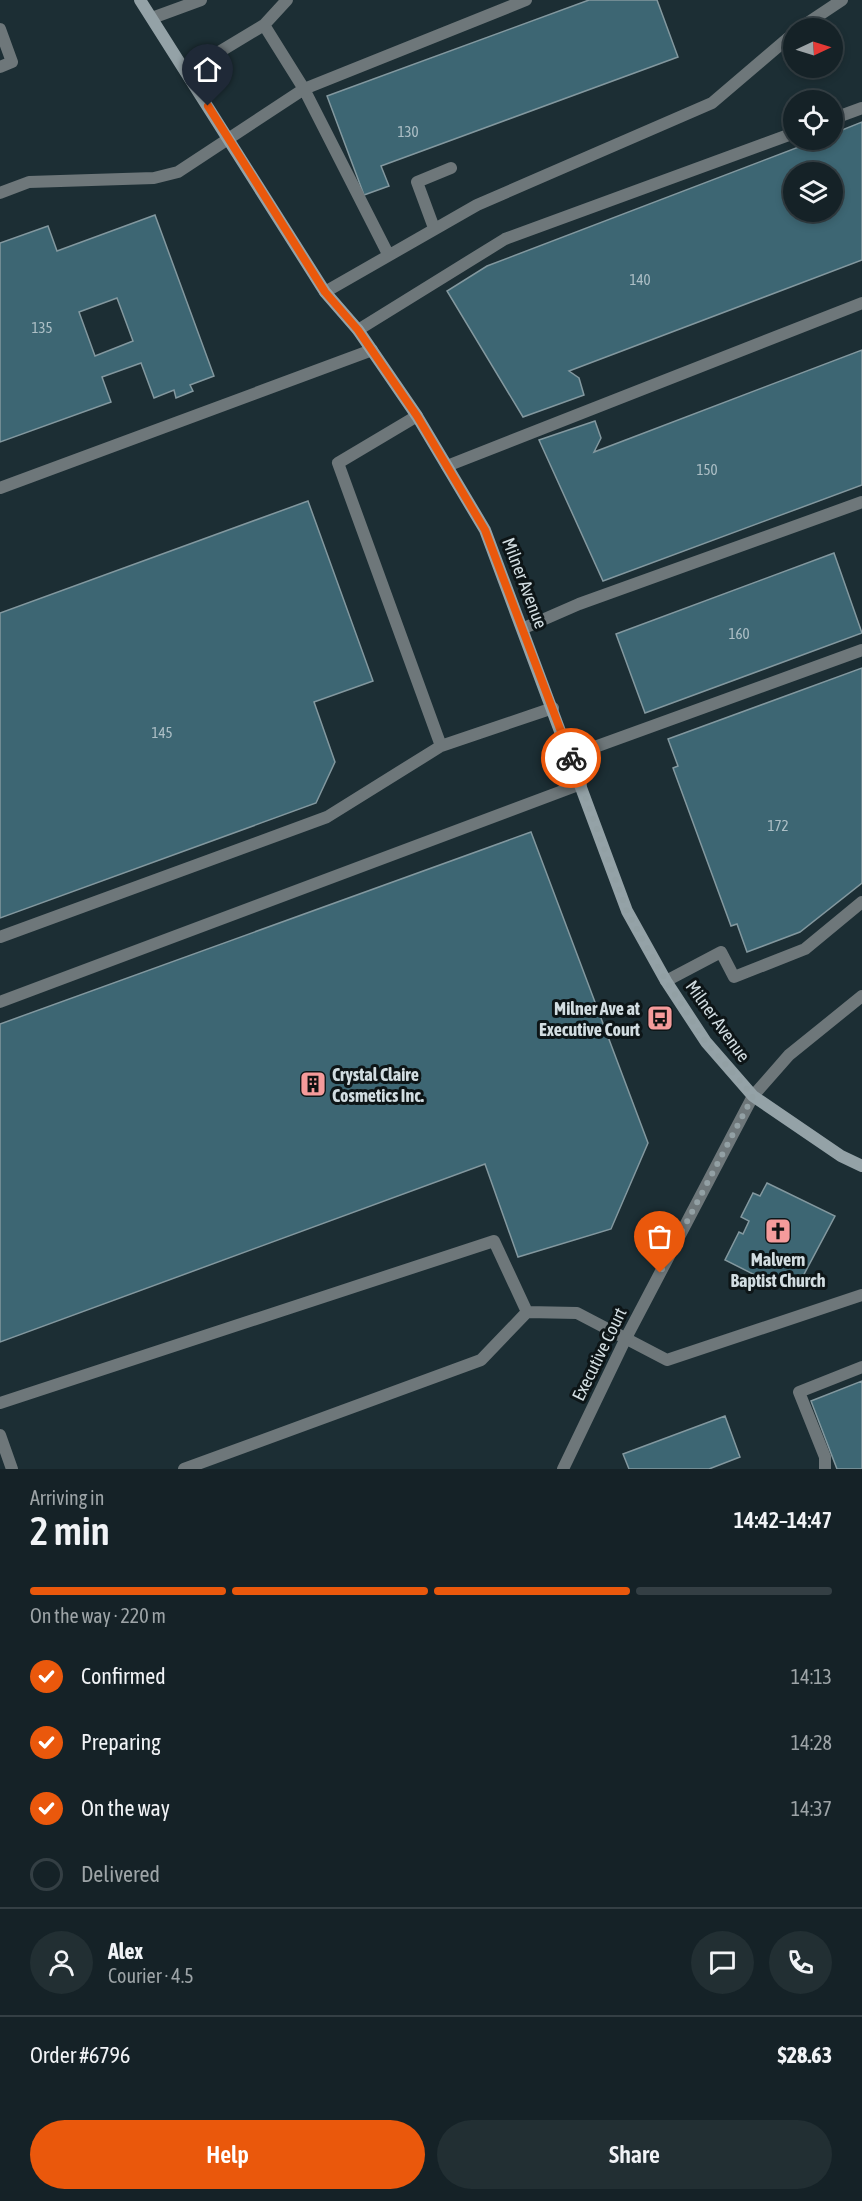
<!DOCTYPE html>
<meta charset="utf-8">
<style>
:root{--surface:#152227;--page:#222f33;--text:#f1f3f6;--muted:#9da4a7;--line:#343f44;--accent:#ea580c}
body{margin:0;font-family:"Asap Condensed",sans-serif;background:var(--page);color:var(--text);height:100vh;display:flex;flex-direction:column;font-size:22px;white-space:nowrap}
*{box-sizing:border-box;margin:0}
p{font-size:20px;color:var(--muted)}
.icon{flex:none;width:33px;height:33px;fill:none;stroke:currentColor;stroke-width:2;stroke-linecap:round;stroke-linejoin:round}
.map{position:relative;height:1469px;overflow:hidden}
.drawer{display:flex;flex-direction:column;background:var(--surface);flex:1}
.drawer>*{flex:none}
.needle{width:39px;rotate:86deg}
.tools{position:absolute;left:783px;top:18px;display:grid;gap:12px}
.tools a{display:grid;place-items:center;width:60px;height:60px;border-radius:50%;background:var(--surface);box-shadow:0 3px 9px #0003,0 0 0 2px var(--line);font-size:30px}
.pin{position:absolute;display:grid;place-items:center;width:51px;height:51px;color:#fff;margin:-62px -26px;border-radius:50% 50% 50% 0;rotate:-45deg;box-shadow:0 0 6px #0007}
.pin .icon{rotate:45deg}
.courier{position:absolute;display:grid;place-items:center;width:60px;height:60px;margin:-30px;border:4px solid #ea580c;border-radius:50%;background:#fff;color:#222;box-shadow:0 2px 8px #0007}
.summary em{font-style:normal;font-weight:600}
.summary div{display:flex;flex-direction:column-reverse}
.summary{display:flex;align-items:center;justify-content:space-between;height:102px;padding:0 30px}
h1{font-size:39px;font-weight:600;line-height:45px}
.bar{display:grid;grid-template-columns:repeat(4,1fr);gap:9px 6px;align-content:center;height:72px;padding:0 30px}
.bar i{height:8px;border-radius:4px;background:var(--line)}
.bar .current{background:var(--accent)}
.bar p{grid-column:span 4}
.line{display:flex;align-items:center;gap:15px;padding:0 30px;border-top:2px solid var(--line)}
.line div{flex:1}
.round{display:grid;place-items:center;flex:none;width:63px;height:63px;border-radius:32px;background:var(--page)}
ol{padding:0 30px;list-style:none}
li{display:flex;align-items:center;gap:18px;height:66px}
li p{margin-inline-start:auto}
li .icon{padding:6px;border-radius:50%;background:var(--accent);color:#fff;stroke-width:4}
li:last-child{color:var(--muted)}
li i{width:33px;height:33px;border:3px solid var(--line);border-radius:50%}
.button{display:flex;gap:12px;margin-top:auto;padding:12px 30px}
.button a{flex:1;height:69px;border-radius:36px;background:var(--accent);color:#fff;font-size:24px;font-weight:600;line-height:69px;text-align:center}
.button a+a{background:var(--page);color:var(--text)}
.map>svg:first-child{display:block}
.building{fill:#3d6673;stroke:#83989f;stroke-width:1.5;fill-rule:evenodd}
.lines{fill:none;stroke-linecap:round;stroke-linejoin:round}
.lane{stroke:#6e777a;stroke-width:12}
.street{stroke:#6e777a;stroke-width:12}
.secondary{stroke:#94a2a7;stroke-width:12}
.done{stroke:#92a0a4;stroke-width:6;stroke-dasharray:0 10.8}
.route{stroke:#ea580c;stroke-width:8}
.labels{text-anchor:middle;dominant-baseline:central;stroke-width:6;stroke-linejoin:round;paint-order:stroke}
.number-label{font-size:15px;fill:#adbfc6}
.street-label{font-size:18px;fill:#d2dde1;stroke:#0d1517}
.poi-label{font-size:18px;font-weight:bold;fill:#d2dde1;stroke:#0d1517;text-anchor:end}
</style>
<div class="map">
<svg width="862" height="1469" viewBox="0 0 862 1469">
<rect width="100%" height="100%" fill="#1c2e34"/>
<path class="building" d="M589,0H657L678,57L381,166L389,186L364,195L327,96Z
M862,122V260L569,371L579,378L584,395L523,417L447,291L487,266L817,140H832V134ZM794,172H832V212H794Z
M155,215L214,376L190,385L193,391L176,398L174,390L154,398L141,363L102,377L111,402L0,442V243L48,226L57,251ZM117,298L133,341L95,356L79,312Z
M862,350V485L603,581L539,440L595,421L601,438L594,452Z
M308,501L373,681L314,702L335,762L316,803L0,918V613Z
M834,553L862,633L645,713L616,634Z
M862,668V883L800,932L747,952L737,924L731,926L673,768L678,766L668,739Z
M531,832L648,1143L611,1229L518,1257L485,1164L0,1342V1024Z
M767,1183L835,1216L801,1280L781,1288L725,1260L739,1232L743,1234L749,1221L741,1217L753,1193L760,1196Z
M862,1381V1469H837L811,1401Z
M725,1416L740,1457L709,1469H629L623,1454Z"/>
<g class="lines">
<path class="lane" d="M152,18L201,0
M800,28L842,0
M0,29L12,62L0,67
M186,72L264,25L287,0
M832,119L862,108
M0,193L29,182L154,178L178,172L304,89L264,25
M434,228L417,182L451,168
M388,254L304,89L526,0
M325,292L477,205L712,103L794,33
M358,330L505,239L794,133
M417,416L338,463L441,746
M447,466L862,303
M0,488L372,350
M524,628L579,604L862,502
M570,756L862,650
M0,937L327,817L441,746L553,708
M666,981L721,952L734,977L805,949L862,902
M0,1002L581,784
M0,1403L494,1241L527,1312L577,1313L667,1360L862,1295
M0,1435L12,1469
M184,1469L481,1360L527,1312
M825,1469V1457L799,1392L862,1367"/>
<path class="street" d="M563,1469L626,1338L753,1096L789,1055L862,996"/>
<path class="secondary" d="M140,0L325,292L358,330L417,416L485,530L627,911L666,981L706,1042L753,1096L841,1156L862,1166"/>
</g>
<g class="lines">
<path class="done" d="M571,758L627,911L666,981L706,1042L753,1096L660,1273"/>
<path class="route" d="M208,106L325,292L358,330L417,416L485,530L571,758"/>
</g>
<defs>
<symbol id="bus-square" viewBox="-11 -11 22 22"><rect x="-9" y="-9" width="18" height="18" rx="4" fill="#f59b9b" stroke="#0d1517"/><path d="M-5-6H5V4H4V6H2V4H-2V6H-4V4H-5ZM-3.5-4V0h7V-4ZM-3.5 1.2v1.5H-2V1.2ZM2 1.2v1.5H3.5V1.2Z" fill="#111"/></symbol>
<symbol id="building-square" viewBox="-11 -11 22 22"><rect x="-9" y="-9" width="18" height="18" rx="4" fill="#f59b9b" stroke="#0d1517"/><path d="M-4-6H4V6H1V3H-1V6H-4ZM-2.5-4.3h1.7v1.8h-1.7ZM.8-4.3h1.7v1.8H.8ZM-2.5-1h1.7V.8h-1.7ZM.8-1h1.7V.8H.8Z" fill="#111"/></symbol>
<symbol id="church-square" viewBox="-11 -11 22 22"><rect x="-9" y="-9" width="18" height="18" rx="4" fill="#f59b9b" stroke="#0d1517"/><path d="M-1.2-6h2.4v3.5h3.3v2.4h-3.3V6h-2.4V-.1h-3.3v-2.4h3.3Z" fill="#111"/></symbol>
</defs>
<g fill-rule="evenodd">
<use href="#bus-square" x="645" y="1003" width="30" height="30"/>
<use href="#building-square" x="298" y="1069" width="30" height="30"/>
<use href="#church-square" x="763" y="1216" width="30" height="30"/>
</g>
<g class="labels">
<g class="number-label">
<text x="408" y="131">130</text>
<text x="640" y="279">140</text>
<text x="42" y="327">135</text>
<text x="707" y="469">150</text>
<text x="739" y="633">160</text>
<text x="162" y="732">145</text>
<text x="778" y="825">172</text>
</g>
<g class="street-label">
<text transform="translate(525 583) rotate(69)">Milner Avenue</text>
<text transform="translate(718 1021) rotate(54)">Milner Avenue</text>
<text transform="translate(599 1354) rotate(-64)">Executive Court</text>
</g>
<g class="poi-label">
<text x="640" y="1008">Milner Ave at<tspan x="640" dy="21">Executive Court</tspan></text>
<text x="332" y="1074" text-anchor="start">Crystal Claire<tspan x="332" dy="21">Cosmetics Inc.</tspan></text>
<text x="778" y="1259" text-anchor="middle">Malvern<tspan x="778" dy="21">Baptist Church</tspan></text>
</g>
</g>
</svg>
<div class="tools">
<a><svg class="needle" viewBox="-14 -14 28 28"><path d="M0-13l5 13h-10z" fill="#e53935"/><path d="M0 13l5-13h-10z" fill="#9da4a7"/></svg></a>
<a><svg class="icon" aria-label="locate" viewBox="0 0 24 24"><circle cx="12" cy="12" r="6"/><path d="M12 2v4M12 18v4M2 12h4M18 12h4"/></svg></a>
<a><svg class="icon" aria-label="layers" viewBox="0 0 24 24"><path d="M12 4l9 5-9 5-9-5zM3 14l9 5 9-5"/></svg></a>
</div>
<div class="pin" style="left:660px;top:1273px;background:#ea580c"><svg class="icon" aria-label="bag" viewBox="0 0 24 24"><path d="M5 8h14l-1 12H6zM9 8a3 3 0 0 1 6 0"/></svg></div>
<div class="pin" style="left:208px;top:106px;background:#1f2937"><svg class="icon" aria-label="home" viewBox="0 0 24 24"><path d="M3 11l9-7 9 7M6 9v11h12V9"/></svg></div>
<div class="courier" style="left:571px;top:758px"><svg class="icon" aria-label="bike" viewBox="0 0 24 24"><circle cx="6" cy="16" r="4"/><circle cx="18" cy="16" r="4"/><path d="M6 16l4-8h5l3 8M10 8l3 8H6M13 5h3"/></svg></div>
</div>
<section class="drawer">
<div class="summary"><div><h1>2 min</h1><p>Arriving in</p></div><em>14:42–14:47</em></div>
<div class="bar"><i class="current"></i><i class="current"></i><i class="current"></i><i></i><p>On the way · 220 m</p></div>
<ol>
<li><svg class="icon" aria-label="check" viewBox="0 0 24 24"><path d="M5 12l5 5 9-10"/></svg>Confirmed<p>14:13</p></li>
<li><svg class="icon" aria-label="check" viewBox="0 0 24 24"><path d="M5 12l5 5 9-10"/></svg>Preparing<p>14:28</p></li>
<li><svg class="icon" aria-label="check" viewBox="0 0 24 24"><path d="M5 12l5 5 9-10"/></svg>On the way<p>14:37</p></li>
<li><i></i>Delivered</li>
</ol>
<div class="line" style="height:108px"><a class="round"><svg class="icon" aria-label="person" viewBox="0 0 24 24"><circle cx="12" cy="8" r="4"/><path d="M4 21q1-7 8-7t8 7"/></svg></a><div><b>Alex</b><p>Courier · 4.5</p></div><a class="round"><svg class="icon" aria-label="chat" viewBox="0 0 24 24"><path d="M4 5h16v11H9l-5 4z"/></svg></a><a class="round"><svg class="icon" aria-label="phone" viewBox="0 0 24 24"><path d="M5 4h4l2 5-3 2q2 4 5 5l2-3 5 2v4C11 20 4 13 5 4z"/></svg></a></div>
<div class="line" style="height:78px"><div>Order #6796</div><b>$28.63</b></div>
<div class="button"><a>Help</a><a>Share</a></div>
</section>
